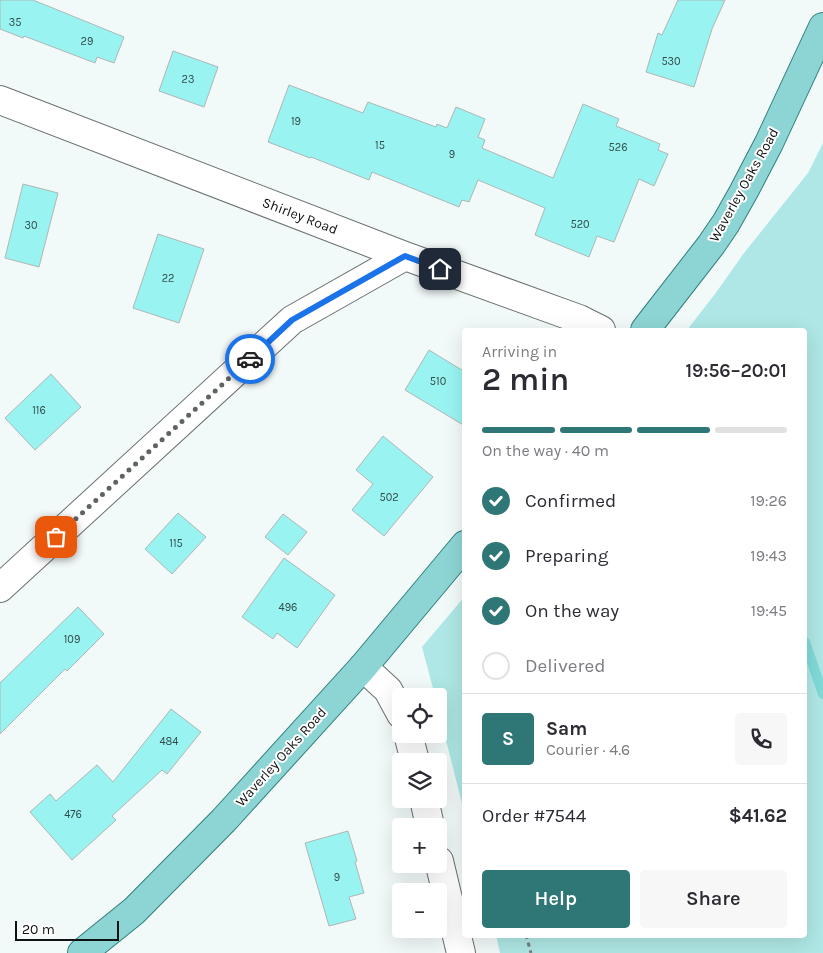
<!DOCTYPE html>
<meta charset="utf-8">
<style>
:root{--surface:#fff;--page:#f7f7f7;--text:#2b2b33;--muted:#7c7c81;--line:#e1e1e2;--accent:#2e7776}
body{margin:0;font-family:Karla,sans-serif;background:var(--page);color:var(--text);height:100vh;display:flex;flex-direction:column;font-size:19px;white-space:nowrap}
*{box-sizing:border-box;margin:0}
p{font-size:16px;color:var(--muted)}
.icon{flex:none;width:28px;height:28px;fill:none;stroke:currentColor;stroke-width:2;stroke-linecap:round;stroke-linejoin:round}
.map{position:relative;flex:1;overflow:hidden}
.panel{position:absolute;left:462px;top:328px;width:345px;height:610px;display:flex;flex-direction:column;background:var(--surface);border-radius:5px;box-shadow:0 5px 20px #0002}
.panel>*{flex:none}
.tools{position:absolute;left:392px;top:688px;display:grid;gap:10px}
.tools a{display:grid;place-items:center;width:55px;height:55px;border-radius:5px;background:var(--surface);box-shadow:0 5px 20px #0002;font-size:25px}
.scale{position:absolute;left:15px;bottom:12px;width:104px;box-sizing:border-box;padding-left:5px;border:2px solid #0f1212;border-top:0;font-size:14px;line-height:18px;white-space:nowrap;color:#0f1212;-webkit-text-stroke:4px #fff;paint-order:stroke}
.pin{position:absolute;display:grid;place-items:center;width:42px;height:42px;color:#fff;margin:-21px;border-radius:10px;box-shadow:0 2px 8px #0006}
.courier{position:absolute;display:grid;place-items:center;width:50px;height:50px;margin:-25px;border:4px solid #1a73e8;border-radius:50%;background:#fff;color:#222;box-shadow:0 1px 6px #0007}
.headline em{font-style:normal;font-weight:600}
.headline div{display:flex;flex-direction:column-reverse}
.headline{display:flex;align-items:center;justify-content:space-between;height:85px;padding:0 20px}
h1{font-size:32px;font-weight:600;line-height:38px}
.bar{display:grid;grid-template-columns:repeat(4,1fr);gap:8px 5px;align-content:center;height:60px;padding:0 20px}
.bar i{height:6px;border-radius:4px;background:var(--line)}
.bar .on{background:var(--accent)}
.bar p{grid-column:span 4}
.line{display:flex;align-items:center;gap:12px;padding:0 20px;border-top:1px solid var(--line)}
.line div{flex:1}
.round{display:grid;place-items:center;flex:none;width:52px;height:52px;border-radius:5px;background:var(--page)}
ol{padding:0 20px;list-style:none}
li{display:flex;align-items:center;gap:15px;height:55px}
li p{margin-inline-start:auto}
li .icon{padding:5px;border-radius:50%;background:var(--accent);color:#fff;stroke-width:4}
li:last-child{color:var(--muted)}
li i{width:28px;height:28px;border:2px solid var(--line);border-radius:50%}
.button{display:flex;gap:10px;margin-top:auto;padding:10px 20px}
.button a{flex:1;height:58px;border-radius:5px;background:var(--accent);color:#fff;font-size:20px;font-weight:600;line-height:58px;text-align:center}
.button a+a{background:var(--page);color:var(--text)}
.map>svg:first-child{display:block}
.green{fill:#aee7e5}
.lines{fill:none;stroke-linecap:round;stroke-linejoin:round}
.stream{stroke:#80dad8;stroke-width:10}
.building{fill:#99f4f1;stroke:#afb6b6}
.minor-casing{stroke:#69706f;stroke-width:30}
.primary-casing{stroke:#307f7d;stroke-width:30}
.path{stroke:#777d7c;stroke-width:3;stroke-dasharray:4 4;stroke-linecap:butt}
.minor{stroke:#fff;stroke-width:28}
.primary{stroke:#8dd5d4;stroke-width:28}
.done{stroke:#5e6363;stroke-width:5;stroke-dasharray:0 9}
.route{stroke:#1a73e8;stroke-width:6}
.labels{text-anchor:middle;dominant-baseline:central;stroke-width:4;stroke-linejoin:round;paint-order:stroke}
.number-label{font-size:11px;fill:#324a4a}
.street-label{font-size:14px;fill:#0f1212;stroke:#fff}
</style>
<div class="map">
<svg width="823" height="953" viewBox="0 0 823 953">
<rect width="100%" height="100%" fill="#f2faf9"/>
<path class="green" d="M823,143V953H500L496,935H805V330H687L715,294L744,253L808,173Z
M465,596V815L439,713V696H435L422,647Z"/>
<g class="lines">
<path class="stream" d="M805,642L823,694"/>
</g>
<path class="building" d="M0,0H33L124,37L114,63L97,57L95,63L24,36L23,38L0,29Z
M678,0H725L712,29L694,87L646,72L658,33L662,35Z
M173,51L218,67L204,107L159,91Z
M289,85L363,113L368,102L436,127L437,124L447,128L456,107L485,119L478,137L485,140L482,148L553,178L583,104L619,119L616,126L660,144L658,150L668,154L654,186L639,179L614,242L597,236L589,257L535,235L545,208L478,180L469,202L462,200L459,207L372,172L369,180L311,157L310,158L268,142Z
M23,184L58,193L39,267L5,258Z
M158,234L204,249L179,323L133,308Z
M429,350L465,372V426L405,390Z
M51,374L81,407L35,450L5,418Z
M383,436L433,477L384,536L352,510L373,484L356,470Z
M178,513L206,537L172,574L145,549Z
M283,514L307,532L288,555L265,537Z
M284,558L335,595L297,648L277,633L273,639L242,617Z
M78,607L104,634L67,671L65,669L0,734V683Z
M171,709L201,732L167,774L162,770L112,816L116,820L72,860L30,812L50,794L56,801L97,765L113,782Z
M348,831L357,861L355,862L364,893L349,897L356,919L329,926L305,843Z"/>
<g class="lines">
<defs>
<path id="minor" d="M0,100L405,256L579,319L601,330
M0,588L292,320L405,256
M363,667L388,690L401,714
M408,734L415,761
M424,799L430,826
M439,861L461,953"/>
<path id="primary" d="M645,330L711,245L726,223L744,191L769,143L823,27
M82,953L134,911L224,820L363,667L465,545"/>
</defs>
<use href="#minor" class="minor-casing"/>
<use href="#primary" class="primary-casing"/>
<path class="path" d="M526,935L531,953"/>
<use href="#minor" class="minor"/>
<use href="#primary" class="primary"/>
</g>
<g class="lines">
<path class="done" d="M56,537L250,359"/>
<path class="route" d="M250,359L292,320L405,256L440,269"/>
</g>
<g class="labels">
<g class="number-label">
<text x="15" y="22">35</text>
<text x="87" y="41">29</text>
<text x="671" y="61">530</text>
<text x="188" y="79">23</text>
<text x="296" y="121">19</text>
<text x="380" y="145">15</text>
<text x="618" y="147">526</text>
<text x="452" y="154">9</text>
<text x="580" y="224">520</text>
<text x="31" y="225">30</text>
<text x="168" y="278">22</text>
<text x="438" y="381">510</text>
<text x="39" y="410">116</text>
<text x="389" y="497">502</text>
<text x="176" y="543">115</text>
<text x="288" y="607">496</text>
<text x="72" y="639">109</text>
<text x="169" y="741">484</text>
<text x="73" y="814">476</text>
<text x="337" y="877">9</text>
</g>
<g class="street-label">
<text transform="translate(744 185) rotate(-61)">Waverley Oaks Road</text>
<text transform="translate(300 216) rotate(21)">Shirley Road</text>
<text transform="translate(281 757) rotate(-48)">Waverley Oaks Road</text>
</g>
</g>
</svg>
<div class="tools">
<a><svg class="icon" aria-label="locate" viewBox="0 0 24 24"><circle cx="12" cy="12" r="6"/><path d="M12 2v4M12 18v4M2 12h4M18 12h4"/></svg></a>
<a><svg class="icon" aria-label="layers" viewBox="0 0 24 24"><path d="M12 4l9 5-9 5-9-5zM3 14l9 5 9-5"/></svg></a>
<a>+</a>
<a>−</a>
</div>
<div class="scale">20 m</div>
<div class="pin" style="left:56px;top:537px;background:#ea580c"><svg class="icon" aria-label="bag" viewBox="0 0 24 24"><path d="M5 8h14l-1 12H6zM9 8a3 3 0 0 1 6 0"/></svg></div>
<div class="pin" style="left:440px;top:269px;background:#1f2937"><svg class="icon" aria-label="home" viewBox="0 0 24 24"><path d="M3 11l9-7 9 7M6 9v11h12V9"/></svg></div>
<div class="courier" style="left:250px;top:359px"><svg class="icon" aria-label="car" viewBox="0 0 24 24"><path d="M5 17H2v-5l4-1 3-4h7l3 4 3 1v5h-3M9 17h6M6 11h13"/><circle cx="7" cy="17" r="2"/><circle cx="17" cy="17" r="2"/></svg></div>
<section class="panel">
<div class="headline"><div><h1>2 min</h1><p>Arriving in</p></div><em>19:56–20:01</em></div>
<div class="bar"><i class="on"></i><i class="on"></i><i class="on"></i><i></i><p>On the way · 40 m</p></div>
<ol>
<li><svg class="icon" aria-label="check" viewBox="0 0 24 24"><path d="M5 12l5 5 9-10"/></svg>Confirmed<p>19:26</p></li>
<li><svg class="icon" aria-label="check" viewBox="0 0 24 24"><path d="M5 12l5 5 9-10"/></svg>Preparing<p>19:43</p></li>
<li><svg class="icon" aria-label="check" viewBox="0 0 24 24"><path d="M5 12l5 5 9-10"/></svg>On the way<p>19:45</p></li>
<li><i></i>Delivered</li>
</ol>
<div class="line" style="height:90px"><b class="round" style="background:var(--accent);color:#fff">S</b><div><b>Sam</b><p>Courier · 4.6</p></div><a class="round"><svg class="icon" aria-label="phone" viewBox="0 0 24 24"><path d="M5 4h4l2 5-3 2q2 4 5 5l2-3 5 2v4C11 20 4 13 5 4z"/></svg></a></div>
<div class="line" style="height:65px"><div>Order #7544</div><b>$41.62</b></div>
<div class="button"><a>Help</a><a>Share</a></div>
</section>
</div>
